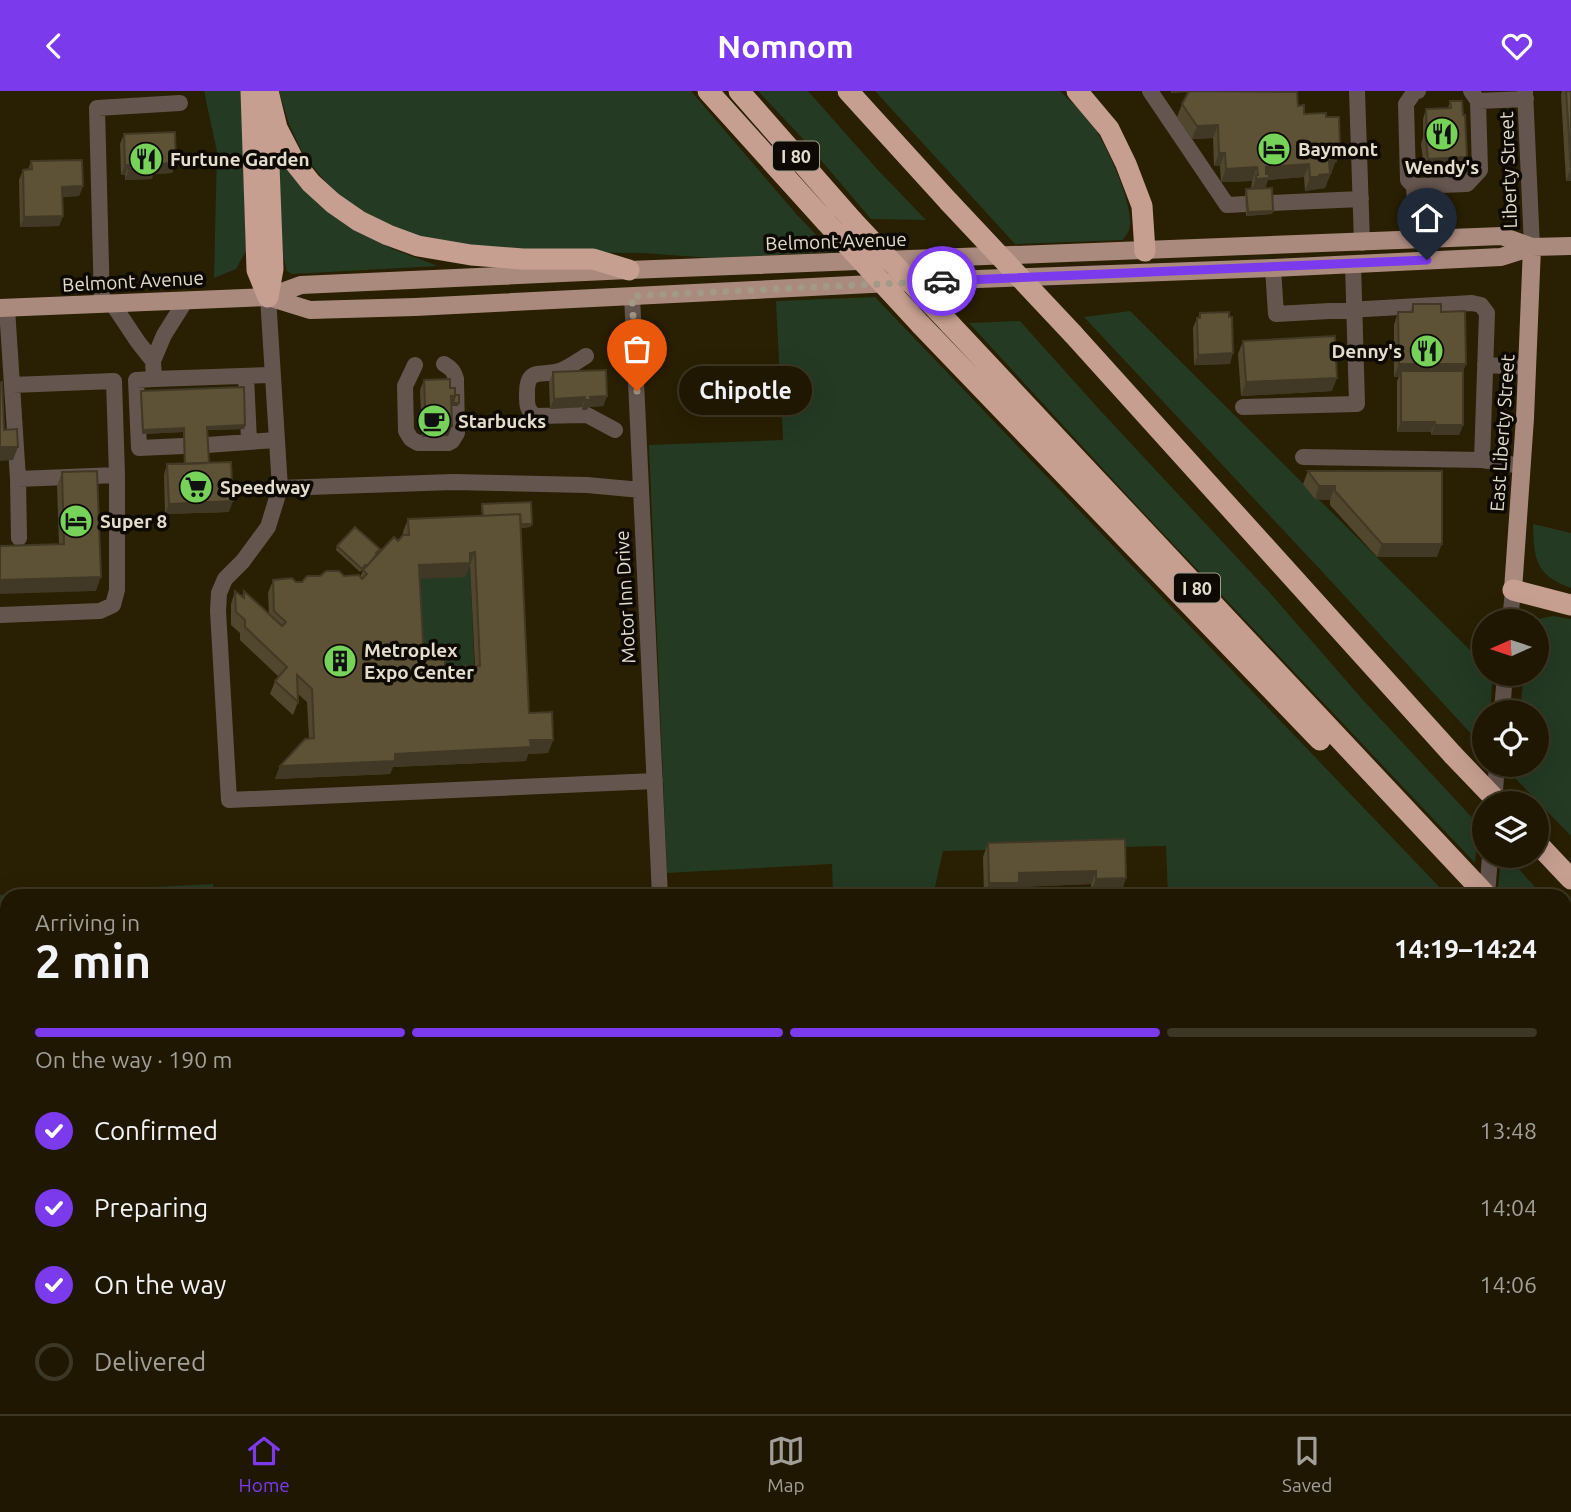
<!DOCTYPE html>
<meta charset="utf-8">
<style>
:root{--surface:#1f1702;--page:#27200c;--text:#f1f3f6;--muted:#a19f99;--line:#3c3624;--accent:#7c3aed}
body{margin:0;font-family:Ubuntu,sans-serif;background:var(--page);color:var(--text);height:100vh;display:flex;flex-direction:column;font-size:26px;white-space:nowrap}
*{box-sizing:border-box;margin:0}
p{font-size:23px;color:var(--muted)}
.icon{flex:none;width:38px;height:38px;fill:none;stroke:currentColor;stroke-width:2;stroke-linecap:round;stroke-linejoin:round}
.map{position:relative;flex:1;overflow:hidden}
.sheet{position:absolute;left:0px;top:798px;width:1572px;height:525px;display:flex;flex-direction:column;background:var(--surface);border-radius:21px 21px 0 0;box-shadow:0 7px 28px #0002,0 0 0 2px var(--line)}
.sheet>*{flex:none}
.needle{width:46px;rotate:267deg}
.fabs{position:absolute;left:1472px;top:518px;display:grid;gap:14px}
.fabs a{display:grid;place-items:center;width:77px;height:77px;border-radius:50%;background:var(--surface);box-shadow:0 7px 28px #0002,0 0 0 2px var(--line);font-size:35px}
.pin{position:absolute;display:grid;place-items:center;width:60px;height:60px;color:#fff;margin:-72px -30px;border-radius:50% 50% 50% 0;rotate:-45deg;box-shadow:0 0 7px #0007}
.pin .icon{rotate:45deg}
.courier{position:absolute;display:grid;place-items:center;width:70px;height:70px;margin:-35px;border:5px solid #7c3aed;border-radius:50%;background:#fff;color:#222;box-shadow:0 2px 9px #0007}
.bubble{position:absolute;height:49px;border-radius:24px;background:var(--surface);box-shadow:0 7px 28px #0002,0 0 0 2px var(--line);font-size:23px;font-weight:600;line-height:49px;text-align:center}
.summary em{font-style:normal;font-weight:600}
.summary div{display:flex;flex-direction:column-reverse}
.summary{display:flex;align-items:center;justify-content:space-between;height:119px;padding:0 35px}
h1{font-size:46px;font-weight:600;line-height:52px}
.bar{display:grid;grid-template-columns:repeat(4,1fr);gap:10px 7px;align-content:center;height:84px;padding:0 35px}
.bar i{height:9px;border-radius:5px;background:var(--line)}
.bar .selected{background:var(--accent)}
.bar p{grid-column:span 4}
ol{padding:0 35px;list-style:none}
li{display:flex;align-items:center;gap:21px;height:77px}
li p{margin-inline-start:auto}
li .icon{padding:7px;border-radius:50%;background:var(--accent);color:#fff;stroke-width:4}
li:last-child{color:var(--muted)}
li i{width:38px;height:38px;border:4px solid var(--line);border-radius:50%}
header{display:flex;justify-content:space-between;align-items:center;height:91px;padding:0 35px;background:var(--accent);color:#fff;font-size:32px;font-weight:600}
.tabs{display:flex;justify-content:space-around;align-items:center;height:98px;border-top:2px solid var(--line);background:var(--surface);font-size:19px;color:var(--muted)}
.tabs a{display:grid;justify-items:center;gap:4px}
.tabs .selected{color:var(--accent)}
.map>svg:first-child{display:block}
.green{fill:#243a23}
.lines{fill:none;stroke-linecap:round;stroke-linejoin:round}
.minor{stroke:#65554f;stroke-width:16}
.major{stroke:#ab8a7e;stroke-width:18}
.highway{stroke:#c69f90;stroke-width:21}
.highway-bridge{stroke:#c69f90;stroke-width:21}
.wall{fill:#50472e;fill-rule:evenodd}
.shaded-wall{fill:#413925}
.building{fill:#5d5235;stroke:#413925;stroke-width:2;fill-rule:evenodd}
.done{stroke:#a29a86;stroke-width:7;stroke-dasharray:0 12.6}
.route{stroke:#7c3aed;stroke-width:9}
.labels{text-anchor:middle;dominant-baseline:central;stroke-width:7;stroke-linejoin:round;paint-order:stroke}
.shield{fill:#0e0902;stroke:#a39d90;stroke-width:2}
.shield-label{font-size:18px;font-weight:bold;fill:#e3ddcd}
.poi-label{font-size:19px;font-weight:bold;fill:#e3ddcd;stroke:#0e0902;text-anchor:start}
.street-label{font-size:19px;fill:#e3ddcd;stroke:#0e0902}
</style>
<header><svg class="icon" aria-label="back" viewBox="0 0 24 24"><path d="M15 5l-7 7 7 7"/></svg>Nomnom<svg class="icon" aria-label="heart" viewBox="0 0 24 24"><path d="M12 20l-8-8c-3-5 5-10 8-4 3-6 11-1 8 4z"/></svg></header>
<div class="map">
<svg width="1571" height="1323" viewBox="0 0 1571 1323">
<rect width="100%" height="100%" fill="#291f02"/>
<path class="green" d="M204,0H241L246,160L236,178L214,187L217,61Z
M279,0H691L798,125L833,161L712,167L642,162L515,161L418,145L385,132L349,113L325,90L303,63L289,33Z
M758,0H808L877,78L926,129L871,128L803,48Z
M875,0H1060C1069,9 1080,18 1088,27C1104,48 1132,108 1130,134C1130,140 1126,144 1123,149L1015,153Z
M277,55L293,84L318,113L356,138L390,157L438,175L292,183L287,180L283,165Z
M875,206L1448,805H1378L1367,796L1270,805H1168L1166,755L943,760L933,805H833L832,773L667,782L649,354L783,349L776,210Z
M1130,220L1484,573V583H1493L1490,621H1484V657L1329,488L1084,226Z
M1020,230L1098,317L1271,503L1363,609L1479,734L1475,772L1139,417L969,232Z
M1533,433L1571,442V497C1535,484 1534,468 1533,433Z
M465,475H470L475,588L419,582L415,488Z
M1553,525L1571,528V745L1507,679L1508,674H1536V621H1520L1524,583H1536V530H1534L1542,527Z
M1501,765H1507L1543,805H1506L1498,796Z
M213,793V805H7V1316H650L651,1323H0V804Z
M1565,827L1571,833V876L1565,868Z
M1565,930L1571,937V1323H1473L1472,1316H1564Z
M1130,1316H1222V1323H1131Z"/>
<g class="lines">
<path class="minor" d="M1150,0L1227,114L1246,113
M1357,0L1362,152
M1525,0L1532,156
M1478,10L1526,8
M1414,95L1467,93L1480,79L1478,10L1471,0
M1271,112L1361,108
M1417,149L1414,95L1408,89L1406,13L1415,0H1418
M1273,177L1276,223L1472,212L1481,214L1487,222L1482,369
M632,205L660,805
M268,206L280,397L268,436L243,470L225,488L219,502L218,520L229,709L655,690
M186,209L164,244L153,270L154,288L272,284
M112,212L138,251L153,270
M102,213L97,17L180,12
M586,265C579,269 570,276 562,279C542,287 526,273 527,305C527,314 527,319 535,325L587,324L615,339
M415,274L405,295L406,340L411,348L418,352H448L452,350L457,342L456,288C454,280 451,277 444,273
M1485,274L1528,276
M246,285L249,350
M154,288L136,289L139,357L183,355
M12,294L18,388L19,447
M1243,316L1357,313L1353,173
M207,354L276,349
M1303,366L1482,369L1522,375
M18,388L117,384
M280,397L453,391L587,394L641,399
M0,524L100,520L113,514L117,499V384L114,290L12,294L7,217
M1510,530L1513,499
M1502,621L1505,583
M1494,712L1497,674
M1487,805L1490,765
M675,1316L676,1323
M754,1316L755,1323
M1463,1316V1323"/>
<path class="major" d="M268,206L310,219L415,216L951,189L1273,177L1501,166L1532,156L1571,155
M0,217L268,206L301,194L629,179L1502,145L1532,156
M1513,499L1525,327L1532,156"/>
<path class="highway" d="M251,0L257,179L268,206
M268,0L277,37L295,72L311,92L333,112L359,130L388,144L418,155L471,164L523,168H593L629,179
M708,0L826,131
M739,0L853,130
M848,0L949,111
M1077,0L1109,38L1126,73L1142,115L1145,160
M267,23L273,178L268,206
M950,233L1487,805
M921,234L1320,649
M1073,243L1453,664
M1513,499L1571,514
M1536,751L1571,788
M1564,888L1571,895"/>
<path class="highway-bridge" d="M949,111L1073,243
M853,130L950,233
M826,131L921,234
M1453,664L1499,712"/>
</g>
<path class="wall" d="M1171,0H1285V2L1304,23L1326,26L1336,65L1331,84H1330L1325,97L1305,100L1304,86L1268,89L1265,97L1273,120L1272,123L1246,125L1245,102L1246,98H1251L1252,90L1221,91L1220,75H1214L1213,47L1192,48L1177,26L1182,13L1188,1L1171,2Z
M1562,0H1571V90H1566L1561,4Z
M1450,10L1463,24L1467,66L1463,77L1424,78L1421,53L1423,46V28L1426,18L1448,17Z
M124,43L176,72L172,82L153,83L152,88L125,89V84H121L120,53Z
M31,70L83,95L79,105L63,106V125L59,135L20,136L19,89L23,79H28Z
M1413,213L1441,221L1466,273L1463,280V334L1459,344H1431V341H1397V290L1399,286H1394V234L1398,221H1410Z
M1200,222L1230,273L1194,274L1193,237L1197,227H1198Z
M1243,250L1332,300L1241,305L1238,263Z
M553,281L607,305L603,315L588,316L587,319H582V316L550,318L549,291Z
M424,289L450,297L459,312L458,315H451L452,335L448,345L422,346L420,299Z
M141,300L245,334L244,338L208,339L209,372L229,421L165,423L164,384L167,373H184L183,341L142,343L140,303Z
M1308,380H1442L1437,466H1377L1330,414V409L1315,408L1303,393Z
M62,381L96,500L59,453L57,395Z
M482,413L531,436L521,437L529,622L553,649L548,662L528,663L526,670L393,676L390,683L275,688L280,675L309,647L307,611L298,603V611L293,624L270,603L275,590L279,586L240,549V542L231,534V513L235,500L242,505L244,500L269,523L268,502L273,489L296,491L344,485L360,486L364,477L360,481L336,459L337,455L377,463L398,450L403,444V441L408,428L482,425L481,416ZM469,475H470L475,575L445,576L424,569L420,487L465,486Z
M1125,748L1122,800L1091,801V793L1018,796L1015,805H984L983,766L988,752Z
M682,1316H725V1323H682Z"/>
<path class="shaded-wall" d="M1172,0H1191L1171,2Z
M1218,34L1213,47L1192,48L1197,35Z
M1335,55H1340L1335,68Z
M1219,62H1225L1220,75H1214Z
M1467,66L1463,77L1424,78L1428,68Z
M1329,70H1336L1325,97L1305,100L1310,86Z
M176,72L172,82L153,83L152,88L125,89L129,78L155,73Z
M1309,73L1304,86L1268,89L1264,101H1251L1256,88L1266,76Z
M125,74H129L125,84H121Z
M1257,76L1252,90L1221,91L1226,78Z
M1571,77V90H1566Z
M83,95L79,105L59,106L62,96Z
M1273,120L1272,123L1246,125L1248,121Z
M63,125L59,135L20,136L24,126Z
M1233,262L1230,273L1194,274L1198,264Z
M1399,273H1466L1461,287L1401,280L1399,286H1394Z
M1337,287L1332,300L1241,305L1246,291Z
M451,305H455L459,312L458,315H447Z
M607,305L603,315L588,316L587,319H582L585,309L590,306Z
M585,306L582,316L550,318L554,308Z
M1401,331H1435L1431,341H1397Z
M245,334L244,338L206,339L207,336Z
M1435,334H1463L1459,344H1431Z
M452,335L448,345L422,346L426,336Z
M184,337L183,341L142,343L143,339Z
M0,356H18L13,369L0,370Z
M1319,395H1335L1330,409L1315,408Z
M233,410L229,421L165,423L169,413Z
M532,433L531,436L482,438L483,434Z
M1382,453H1442L1437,466H1377Z
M475,461L465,486L415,488L419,474L470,462Z
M101,486L96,500L0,503V489Z
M530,649H553L548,662L528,663L526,670L393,676L390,683L275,688L280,675Z
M1096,780L1091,793L1018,796L1015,805H985L989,792L1019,782Z
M1126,787L1122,800L1091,801L1096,788Z"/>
<path class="building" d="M1189,0L1297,1L1298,15L1304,14V23L1326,22V26H1339L1340,55H1335L1336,70H1329L1330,83L1319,84V86H1310L1309,73L1266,76V83H1269V87L1256,88V84H1258L1257,76L1226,78L1225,62H1219L1218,34L1197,35L1182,13Z
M1566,0H1571V77Z
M1450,10H1462L1463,24H1465L1467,66L1428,68L1425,43L1427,42L1426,18L1451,17Z
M175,41L176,72L155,73V78H129V74H125L124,43Z
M82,69L83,95L62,96L63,125L24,126L23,79L32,78L31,70Z
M1272,97L1273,120L1248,121L1246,98Z
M1413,213H1441V221L1465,220L1466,273H1399L1398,221H1413Z
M1229,221V226H1232L1233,262L1198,264L1197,227H1200V222Z
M1335,245L1337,287L1246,291L1243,250Z
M606,279L607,305L590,306L591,309H585V306L554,308L553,281Z
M1401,280H1463V334H1435V331H1401Z
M450,288V297H455V305H451L452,335L426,336L424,289Z
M2,291L4,339L17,338L18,356H0V292Z
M244,296L245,334L207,336L209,372L185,373L184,337L143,339L141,300Z
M455,304H459V312H453Z
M231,371L233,410L169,413L167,373Z
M97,380L101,486L0,489V455L64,453L62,381Z
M1308,380H1442V453H1382L1335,400V395H1319Z
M531,411L532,433H521L520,423L483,425L482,413Z
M520,423L529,622L552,621L553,649H530L531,656L395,663V670L280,675L305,648L314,647L312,598L297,584L298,611L275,590L287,576L245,536V529L236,521L235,500L244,507V500L282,535L286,531L274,520L273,489L292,487L296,491H302L307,485H320L326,480H339L344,485L359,484L362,488L367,483L363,479L394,446L398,450L403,444H409L408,428ZM475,461L480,575L445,576V568L424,569L419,474L470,472V462Z
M355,436L380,458L376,462L377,463L367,475L365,474L362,478L337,455Z
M1125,748L1126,787L1096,788V780L1019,782V792H989L988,752Z
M687,1316H725V1323H688Z"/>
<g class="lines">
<path class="done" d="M637,300L632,205L942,190"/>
<path class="route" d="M942,190L1427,169"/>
</g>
<defs>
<symbol id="restaurant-disc" viewBox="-11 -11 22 22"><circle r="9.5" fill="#77d259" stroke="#0e0902"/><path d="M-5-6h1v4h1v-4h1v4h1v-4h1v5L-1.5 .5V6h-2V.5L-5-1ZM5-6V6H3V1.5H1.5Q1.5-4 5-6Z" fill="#111"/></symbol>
<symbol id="hotel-disc" viewBox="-11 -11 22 22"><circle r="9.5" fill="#77d259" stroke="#0e0902"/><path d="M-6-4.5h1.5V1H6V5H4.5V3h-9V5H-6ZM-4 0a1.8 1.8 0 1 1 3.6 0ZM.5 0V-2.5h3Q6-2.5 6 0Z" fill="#111"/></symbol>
<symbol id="cafe-disc" viewBox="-11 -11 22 22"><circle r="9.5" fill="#77d259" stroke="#0e0902"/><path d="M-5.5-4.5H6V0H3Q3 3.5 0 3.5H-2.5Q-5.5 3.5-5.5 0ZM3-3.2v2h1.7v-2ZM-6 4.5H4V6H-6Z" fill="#111"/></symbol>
<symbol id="supermarket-disc" viewBox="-11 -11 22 22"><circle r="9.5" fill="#77d259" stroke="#0e0902"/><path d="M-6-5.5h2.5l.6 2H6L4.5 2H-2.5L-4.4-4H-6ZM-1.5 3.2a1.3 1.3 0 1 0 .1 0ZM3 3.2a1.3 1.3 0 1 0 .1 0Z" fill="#111"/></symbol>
<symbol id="building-disc" viewBox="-11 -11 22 22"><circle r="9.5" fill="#77d259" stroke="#0e0902"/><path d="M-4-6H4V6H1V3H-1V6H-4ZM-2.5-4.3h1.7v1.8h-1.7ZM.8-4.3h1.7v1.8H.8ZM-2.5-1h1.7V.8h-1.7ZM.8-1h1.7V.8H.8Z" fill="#111"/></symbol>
</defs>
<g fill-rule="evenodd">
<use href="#restaurant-disc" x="1423" y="24" width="38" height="38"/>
<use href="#hotel-disc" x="1255" y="39" width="38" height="38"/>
<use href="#restaurant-disc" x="127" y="49" width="38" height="38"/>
<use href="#restaurant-disc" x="1408" y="241" width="38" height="38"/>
<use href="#cafe-disc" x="415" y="311" width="38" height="38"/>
<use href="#supermarket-disc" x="177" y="377" width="38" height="38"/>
<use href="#hotel-disc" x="57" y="411" width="38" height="38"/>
<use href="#building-disc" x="321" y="551" width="38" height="38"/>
</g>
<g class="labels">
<g class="shield">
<rect x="773" y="50.5" width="46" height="29" rx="5"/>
<rect x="1174" y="482.5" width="46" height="29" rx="5"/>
</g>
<g class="shield-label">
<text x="796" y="65">I 80</text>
<text x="1197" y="497">I 80</text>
</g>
<g class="poi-label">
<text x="1298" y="58">Baymont</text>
<text x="170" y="68">Furtune Garden</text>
<text x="1442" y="76" text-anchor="middle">Wendy's</text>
<text x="1402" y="260" text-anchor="end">Denny's</text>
<text x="458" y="330">Starbucks</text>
<text x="220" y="396">Speedway</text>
<text x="100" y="430">Super 8</text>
<text x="364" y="559">Metroplex<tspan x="364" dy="22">Expo Center</tspan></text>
</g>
<g class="street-label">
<text transform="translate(1508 79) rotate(-92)">Liberty Street</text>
<text transform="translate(836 150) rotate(-2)">Belmont Avenue</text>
<text transform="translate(133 190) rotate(-3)">Belmont Avenue</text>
<text transform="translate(1502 342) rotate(-86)">East Liberty Street</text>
<text transform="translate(625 506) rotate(-93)">Motor Inn Drive</text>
</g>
</g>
</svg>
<div class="fabs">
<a><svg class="needle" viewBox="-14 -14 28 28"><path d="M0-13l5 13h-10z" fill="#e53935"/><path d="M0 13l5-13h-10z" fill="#a19f99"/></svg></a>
<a><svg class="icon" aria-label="locate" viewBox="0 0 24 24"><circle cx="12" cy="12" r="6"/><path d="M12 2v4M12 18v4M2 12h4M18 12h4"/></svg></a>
<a><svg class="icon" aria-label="layers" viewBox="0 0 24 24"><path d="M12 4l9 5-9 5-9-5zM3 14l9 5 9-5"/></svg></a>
</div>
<div class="pin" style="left:637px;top:300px;background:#ea580c"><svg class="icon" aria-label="bag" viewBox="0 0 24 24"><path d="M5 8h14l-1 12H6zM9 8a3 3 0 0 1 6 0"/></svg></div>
<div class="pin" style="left:1427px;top:169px;background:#1f2937"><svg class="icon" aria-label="home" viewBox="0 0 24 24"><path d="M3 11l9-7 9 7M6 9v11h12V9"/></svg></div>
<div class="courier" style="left:942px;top:190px"><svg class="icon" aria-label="car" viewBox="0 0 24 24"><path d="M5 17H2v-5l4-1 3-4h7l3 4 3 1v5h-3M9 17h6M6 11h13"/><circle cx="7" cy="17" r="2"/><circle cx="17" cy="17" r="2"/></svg></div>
<div class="bubble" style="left:679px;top:275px;width:133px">Chipotle</div>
<section class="sheet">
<div class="summary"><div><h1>2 min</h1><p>Arriving in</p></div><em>14:19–14:24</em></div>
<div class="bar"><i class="selected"></i><i class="selected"></i><i class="selected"></i><i></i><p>On the way · 190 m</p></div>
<ol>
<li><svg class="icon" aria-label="check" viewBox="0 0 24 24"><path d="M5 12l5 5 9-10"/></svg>Confirmed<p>13:48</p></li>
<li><svg class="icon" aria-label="check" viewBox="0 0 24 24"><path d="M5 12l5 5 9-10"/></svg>Preparing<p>14:04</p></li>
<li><svg class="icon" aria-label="check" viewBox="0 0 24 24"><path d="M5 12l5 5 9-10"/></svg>On the way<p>14:06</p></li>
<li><i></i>Delivered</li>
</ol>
</section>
</div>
<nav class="tabs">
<a class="selected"><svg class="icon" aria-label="home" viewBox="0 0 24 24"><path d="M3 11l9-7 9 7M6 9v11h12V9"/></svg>Home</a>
<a><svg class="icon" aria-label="map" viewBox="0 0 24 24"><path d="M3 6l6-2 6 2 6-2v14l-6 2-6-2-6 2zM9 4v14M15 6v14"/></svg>Map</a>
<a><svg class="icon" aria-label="saved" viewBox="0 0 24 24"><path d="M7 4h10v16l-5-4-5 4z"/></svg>Saved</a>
</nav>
